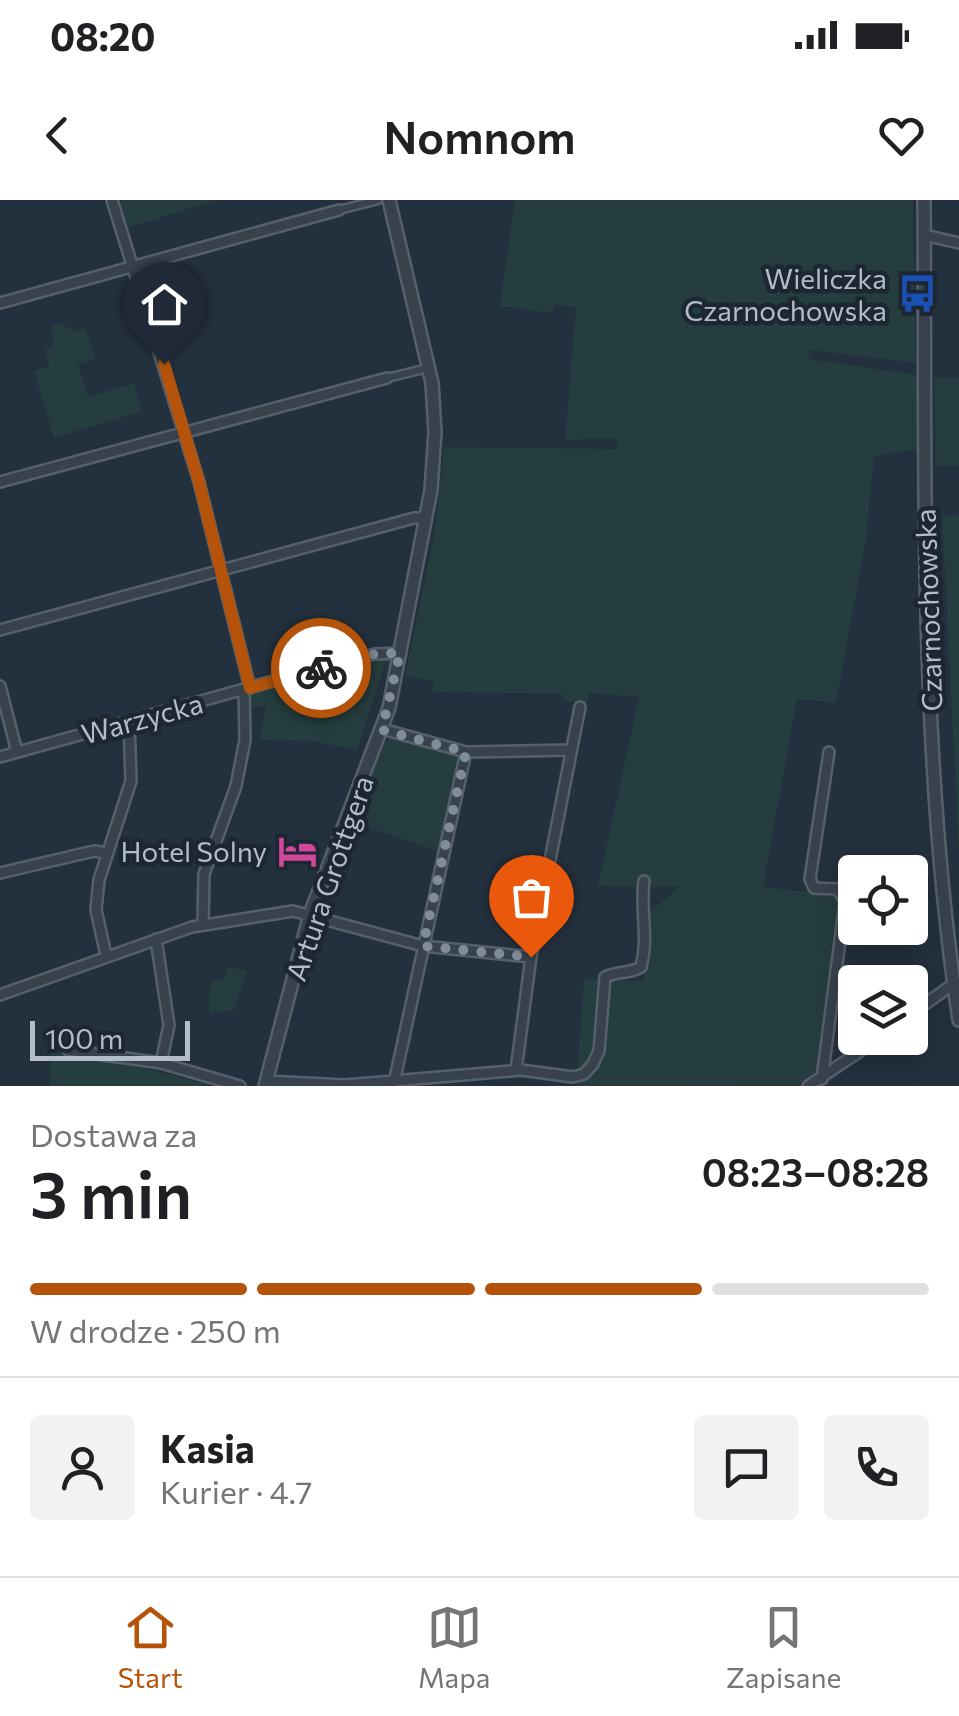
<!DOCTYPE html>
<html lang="pl">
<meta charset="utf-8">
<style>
:root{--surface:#fff;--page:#f2f2f2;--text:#202124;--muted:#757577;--line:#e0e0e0;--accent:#b45309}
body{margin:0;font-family:Commissioner,sans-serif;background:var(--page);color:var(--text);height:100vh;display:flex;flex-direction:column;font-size:38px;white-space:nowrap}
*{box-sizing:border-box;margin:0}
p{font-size:32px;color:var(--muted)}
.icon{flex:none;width:55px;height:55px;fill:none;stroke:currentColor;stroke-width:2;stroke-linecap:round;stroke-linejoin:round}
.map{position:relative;height:886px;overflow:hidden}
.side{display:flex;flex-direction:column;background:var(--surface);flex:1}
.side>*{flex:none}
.tools{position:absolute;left:838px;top:655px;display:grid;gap:20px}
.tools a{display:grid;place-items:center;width:90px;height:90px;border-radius:10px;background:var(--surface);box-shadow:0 5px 25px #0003;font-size:50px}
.scale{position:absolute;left:30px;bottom:25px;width:160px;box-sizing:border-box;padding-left:10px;border:5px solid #b2bdc8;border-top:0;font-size:28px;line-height:35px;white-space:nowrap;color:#b2bdc8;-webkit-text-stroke:8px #1c2732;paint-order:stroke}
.pin{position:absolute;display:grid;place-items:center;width:85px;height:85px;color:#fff;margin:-102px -42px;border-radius:50% 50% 50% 0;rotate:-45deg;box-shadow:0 0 10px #0007}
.pin .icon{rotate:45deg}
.courier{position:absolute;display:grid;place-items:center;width:100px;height:100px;margin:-50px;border:8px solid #b45309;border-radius:50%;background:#fff;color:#222;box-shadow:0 2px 12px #0007}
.head em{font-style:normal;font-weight:600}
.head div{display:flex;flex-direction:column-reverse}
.head{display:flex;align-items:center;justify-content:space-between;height:170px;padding:0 30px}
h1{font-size:65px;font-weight:600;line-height:75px}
.bar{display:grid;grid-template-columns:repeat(4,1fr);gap:15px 10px;align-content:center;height:120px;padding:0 30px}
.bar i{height:12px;border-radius:8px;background:var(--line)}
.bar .current{background:var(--accent)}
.bar p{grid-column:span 4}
.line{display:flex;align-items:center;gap:25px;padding:0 30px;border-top:2px solid var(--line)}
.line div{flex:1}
.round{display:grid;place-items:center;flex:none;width:105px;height:105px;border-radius:10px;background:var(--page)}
.status{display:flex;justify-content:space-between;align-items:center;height:70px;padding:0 50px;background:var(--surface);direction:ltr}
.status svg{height:28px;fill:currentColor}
header{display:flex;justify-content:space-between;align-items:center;height:130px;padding:0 30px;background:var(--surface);font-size:45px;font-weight:600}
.menu{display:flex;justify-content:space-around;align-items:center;height:140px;border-top:2px solid var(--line);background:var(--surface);font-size:28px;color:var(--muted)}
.menu a{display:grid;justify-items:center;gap:5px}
.menu .current{color:var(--accent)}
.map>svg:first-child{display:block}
.green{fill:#253d3e}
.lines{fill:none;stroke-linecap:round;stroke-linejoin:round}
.pedestrian-casing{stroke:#55606b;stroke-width:11}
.minor-casing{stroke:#55606b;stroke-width:14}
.tertiary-casing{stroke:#55606b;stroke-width:16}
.pedestrian{stroke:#37424d;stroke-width:6}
.minor{stroke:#37424d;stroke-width:9}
.tertiary{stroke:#37424d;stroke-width:11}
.done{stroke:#808c97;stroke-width:10;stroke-dasharray:0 18}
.route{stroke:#b45309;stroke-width:12}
.labels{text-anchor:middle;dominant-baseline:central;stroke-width:9;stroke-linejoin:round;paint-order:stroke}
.poi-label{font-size:28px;fill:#b2bdc8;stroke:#1c2732;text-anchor:end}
.street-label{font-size:28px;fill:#b2bdc8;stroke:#1c2732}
</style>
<div class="status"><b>08:20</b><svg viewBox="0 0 49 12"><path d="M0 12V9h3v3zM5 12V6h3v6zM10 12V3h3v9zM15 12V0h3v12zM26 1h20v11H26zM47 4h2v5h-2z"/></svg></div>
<header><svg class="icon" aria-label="back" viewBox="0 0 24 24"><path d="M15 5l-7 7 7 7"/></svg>Nomnom<svg class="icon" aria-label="heart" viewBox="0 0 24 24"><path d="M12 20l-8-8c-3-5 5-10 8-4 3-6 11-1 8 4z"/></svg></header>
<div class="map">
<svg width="959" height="886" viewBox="0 0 959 886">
<rect width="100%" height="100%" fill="#23303d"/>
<path class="green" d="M120,0H215L128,28Z
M515,0H913L916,163L810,150L808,159L918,175V249L874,256L866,340L836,503L797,499L763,687L836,695L842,705L817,871L798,885L576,886L584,779L644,781L650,712L680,687L598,686L639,497L589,493L586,506L562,499L563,494L433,492L434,481L405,476L435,330L444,247L618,249L617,238L565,240L576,107L554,105L552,113L500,106Z
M62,124L76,132L85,129L96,158L78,165L88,197L134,183L142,211L54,238L34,171L49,166L45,151L54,143L50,126Z
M934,178H959V266H936Z
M959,315V653L942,316Z
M386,460L357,550L312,541L259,540L266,506L249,507L251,494Z
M391,538L451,551L458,558L455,586L438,651L352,622L371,579L380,545Z
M229,767L247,771L234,810L209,814L210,781L223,780Z
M51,851L165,873L212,886H49Z"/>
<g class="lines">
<defs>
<path id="pedestrian" d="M339,10L378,0
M387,178L428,168"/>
<path id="minor" d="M112,0L199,282L250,488
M924,35L959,43
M0,103L339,10
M0,282L387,178
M0,430L414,318H426
M0,486L17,552
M382,529L466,552L571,550
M0,557L345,461L375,454L400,453
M0,673L94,651L106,653
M203,725L204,674L236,586L245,540L244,489
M156,739L169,825L161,863
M106,755L96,710L99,680L131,581L129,521
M0,795L192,727L293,711L423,746L531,757
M910,815L956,782
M68,850L161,863L240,886
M516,870L531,757L580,507
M822,879L845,702L838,689L814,688L810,679L829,552
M266,881L345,885L521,870L573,877L584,874L593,864L599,851L605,777C617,771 630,774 641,767C649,737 640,711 644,681
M394,883L466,552
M808,886L880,838"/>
<path id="tertiary" d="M924,0C926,273 918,549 959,820
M265,886L310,714L389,508L431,290L435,232L432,183L389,0"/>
</defs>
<use href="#pedestrian" class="pedestrian-casing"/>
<use href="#minor" class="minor-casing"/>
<use href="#tertiary" class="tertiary-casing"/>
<use href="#pedestrian" class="pedestrian"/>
<use href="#minor" class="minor"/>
<use href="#tertiary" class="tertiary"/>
</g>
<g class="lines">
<path class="done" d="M321,468L375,454L400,453L382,530L466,552L423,746L531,757"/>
<path class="route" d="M164,164L199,282L250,488L321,468"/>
</g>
<defs>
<symbol id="bus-bare" viewBox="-9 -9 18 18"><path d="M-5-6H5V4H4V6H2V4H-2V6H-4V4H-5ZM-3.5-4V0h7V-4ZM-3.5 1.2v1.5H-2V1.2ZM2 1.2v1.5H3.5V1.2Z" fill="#1a4fb4" stroke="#1c2732" stroke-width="2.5" paint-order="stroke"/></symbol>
<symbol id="hotel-bare" viewBox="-9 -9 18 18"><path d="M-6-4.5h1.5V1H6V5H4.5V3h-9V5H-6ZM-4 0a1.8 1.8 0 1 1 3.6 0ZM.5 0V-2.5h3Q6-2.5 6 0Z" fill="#d1479c" stroke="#1c2732" stroke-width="2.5" paint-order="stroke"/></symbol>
</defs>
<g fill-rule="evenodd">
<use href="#bus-bare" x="890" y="66" width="55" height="55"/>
<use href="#hotel-bare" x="270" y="624" width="55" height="55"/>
</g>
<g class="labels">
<g class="poi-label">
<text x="887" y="78">Wieliczka<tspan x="887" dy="32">Czarnochowska</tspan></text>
<text x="267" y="651">Hotel Solny</text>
</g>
<g class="street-label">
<text transform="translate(928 410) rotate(-92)">Czarnochowska</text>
<text transform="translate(142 518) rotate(-15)">Warzycka</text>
<text transform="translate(329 678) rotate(-71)">Artura Grottgera</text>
</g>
</g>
</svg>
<div class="tools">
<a><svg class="icon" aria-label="locate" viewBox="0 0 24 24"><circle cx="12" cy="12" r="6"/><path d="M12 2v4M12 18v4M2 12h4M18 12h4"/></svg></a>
<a><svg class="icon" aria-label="layers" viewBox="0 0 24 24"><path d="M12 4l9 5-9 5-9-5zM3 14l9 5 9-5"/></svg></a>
</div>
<div class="scale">100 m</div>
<div class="pin" style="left:531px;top:757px;background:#ea580c"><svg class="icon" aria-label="bag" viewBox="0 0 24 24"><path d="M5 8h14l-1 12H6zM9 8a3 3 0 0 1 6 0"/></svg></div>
<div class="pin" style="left:164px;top:164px;background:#1f2937"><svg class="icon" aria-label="home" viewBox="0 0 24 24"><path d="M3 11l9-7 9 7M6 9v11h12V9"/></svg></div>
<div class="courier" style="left:321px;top:468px"><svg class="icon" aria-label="bike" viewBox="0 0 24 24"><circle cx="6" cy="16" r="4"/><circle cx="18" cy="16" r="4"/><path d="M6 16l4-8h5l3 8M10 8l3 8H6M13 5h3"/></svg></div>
</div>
<section class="side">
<div class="head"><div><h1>3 min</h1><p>Dostawa za</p></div><em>08:23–08:28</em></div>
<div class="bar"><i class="current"></i><i class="current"></i><i class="current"></i><i></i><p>W drodze · 250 m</p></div>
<div class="line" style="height:180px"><a class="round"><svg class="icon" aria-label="person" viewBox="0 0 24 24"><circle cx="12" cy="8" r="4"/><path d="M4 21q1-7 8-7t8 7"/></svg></a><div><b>Kasia</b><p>Kurier · 4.7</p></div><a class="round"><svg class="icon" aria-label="chat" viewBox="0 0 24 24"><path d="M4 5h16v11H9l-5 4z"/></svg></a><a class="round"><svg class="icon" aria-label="phone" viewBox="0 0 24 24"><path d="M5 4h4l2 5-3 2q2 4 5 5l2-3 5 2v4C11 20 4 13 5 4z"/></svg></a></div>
</section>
<nav class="menu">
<a class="current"><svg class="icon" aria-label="home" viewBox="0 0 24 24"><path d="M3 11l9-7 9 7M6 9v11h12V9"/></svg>Start</a>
<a><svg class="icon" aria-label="map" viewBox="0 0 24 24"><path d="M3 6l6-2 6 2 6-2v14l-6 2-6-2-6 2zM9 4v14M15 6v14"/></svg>Mapa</a>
<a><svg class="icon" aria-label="saved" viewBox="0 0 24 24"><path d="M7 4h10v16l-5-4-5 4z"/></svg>Zapisane</a>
</nav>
